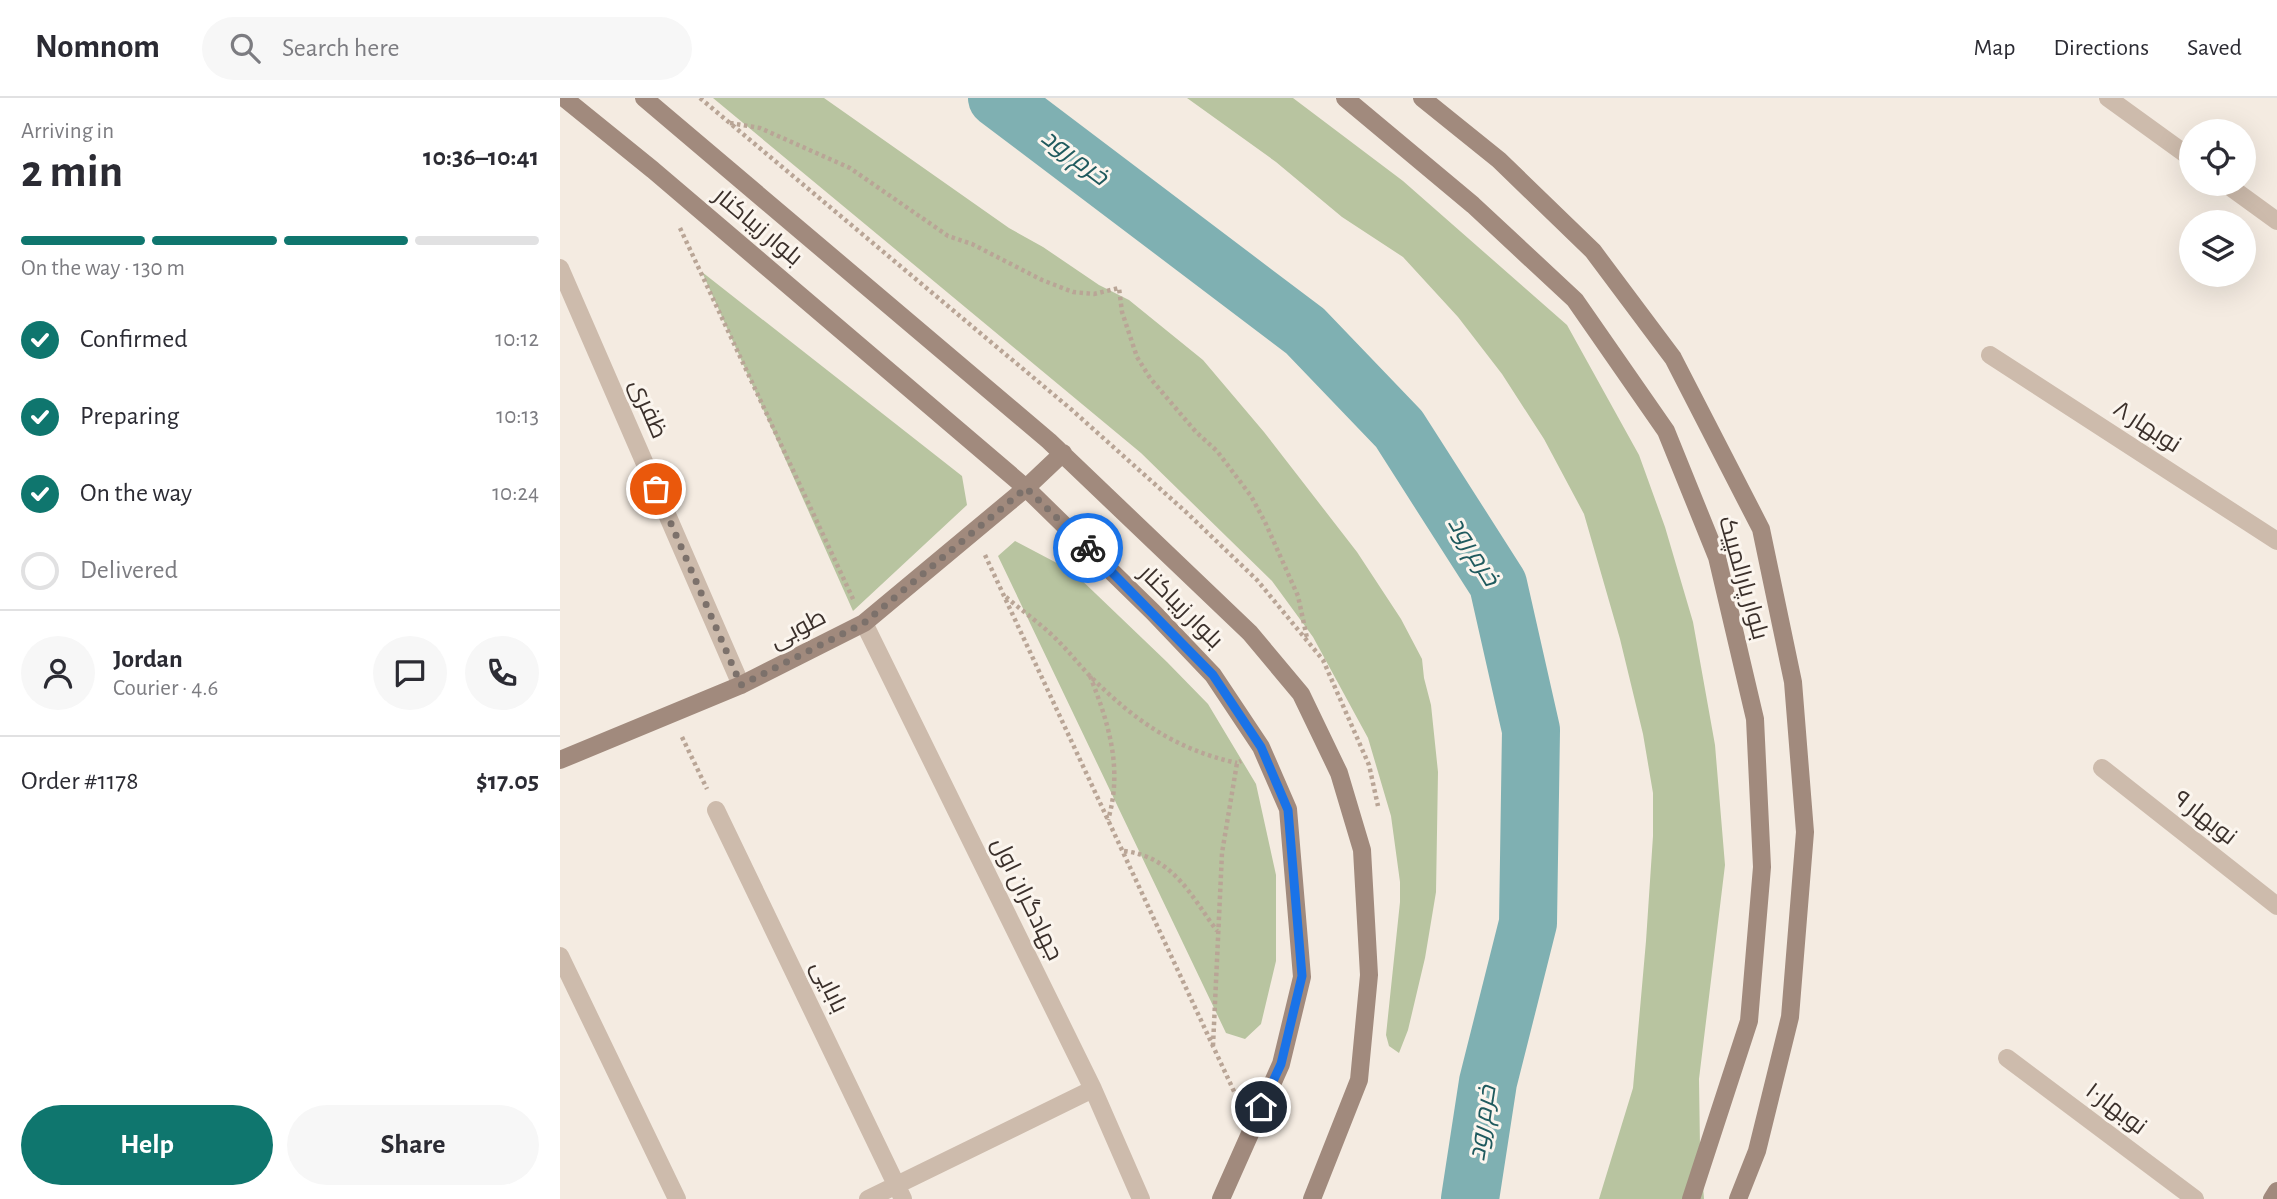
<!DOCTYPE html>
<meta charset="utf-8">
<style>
:root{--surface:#fff;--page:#f7f7f7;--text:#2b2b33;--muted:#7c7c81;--line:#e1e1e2;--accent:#0f766e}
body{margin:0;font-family:"Alegreya Sans",Cairo,sans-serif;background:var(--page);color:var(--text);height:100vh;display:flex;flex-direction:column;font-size:26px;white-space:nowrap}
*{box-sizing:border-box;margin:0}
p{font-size:23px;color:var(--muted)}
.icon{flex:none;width:38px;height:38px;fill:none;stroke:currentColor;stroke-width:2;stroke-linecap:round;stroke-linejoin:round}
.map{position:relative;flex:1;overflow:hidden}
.drawer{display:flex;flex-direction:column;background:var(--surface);width:560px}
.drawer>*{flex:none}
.tools{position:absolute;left:1619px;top:21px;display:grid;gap:14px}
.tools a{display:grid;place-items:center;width:77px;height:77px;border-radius:50%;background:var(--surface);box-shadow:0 7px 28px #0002;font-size:35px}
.pin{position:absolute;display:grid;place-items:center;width:60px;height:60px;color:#fff;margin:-30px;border:4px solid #fff;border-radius:50%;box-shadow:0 2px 7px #0007}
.courier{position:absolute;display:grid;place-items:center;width:70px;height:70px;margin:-35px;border:5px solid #1a73e8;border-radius:50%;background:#fff;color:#222;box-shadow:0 2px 9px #0007}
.overview em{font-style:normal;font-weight:700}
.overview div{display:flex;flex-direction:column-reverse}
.overview{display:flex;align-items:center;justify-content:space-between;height:119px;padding:0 21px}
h1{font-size:46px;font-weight:700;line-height:52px}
.bar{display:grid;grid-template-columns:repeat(4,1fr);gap:10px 7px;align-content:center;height:84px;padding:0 21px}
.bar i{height:9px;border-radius:5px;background:var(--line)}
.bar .active{background:var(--accent)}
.bar p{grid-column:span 4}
.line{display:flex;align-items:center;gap:18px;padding:0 21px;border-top:2px solid var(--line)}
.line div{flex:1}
.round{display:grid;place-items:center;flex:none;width:74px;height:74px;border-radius:37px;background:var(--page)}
ol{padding:0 21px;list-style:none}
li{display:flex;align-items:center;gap:21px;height:77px}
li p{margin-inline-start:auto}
li .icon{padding:7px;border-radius:50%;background:var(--accent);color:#fff;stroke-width:4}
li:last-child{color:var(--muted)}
li i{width:38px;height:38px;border:4px solid var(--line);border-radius:50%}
.button{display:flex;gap:14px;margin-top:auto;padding:14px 21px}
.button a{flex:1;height:80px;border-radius:42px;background:var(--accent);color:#fff;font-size:28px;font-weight:700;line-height:80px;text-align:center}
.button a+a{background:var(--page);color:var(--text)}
header{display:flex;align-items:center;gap:42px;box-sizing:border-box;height:98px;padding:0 35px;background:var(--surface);border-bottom:2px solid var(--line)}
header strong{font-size:33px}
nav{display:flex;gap:38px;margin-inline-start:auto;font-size:24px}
.search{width:490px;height:63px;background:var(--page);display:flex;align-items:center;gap:18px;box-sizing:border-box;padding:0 24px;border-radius:38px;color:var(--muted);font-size:26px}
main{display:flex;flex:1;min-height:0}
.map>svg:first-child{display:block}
.green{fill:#b8c4a0}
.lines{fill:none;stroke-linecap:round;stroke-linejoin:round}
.river{stroke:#7fb0b2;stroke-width:58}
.path{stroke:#b9a596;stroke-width:4.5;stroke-dasharray:3.5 3.5;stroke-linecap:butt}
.street{stroke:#cdbbac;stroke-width:18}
.secondary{stroke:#a18a7d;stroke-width:18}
.done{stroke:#7c716b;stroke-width:7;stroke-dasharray:0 12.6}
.route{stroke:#1a73e8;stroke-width:9}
.labels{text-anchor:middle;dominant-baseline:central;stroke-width:6;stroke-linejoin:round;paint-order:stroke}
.street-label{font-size:24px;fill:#3b302b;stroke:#fbf5ee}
.water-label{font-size:26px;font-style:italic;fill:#1f5a5e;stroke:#fbf5ee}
</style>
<header>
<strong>Nomnom</strong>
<div class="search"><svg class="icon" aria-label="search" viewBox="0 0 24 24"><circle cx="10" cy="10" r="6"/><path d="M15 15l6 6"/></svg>Search here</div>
<nav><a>Map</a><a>Directions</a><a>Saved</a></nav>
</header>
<main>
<section class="drawer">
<div class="overview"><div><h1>2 min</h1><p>Arriving in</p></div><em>10:36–10:41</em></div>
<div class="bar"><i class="active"></i><i class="active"></i><i class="active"></i><i></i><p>On the way · 130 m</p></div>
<ol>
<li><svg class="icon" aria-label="check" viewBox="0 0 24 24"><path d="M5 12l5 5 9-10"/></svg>Confirmed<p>10:12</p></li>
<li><svg class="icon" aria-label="check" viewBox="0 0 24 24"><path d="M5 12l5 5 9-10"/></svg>Preparing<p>10:13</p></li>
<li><svg class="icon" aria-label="check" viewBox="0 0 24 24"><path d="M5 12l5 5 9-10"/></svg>On the way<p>10:24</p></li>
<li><i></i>Delivered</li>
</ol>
<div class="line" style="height:126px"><a class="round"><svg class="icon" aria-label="person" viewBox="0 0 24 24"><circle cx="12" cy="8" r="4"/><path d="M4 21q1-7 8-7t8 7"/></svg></a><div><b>Jordan</b><p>Courier · 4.6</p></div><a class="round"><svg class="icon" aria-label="chat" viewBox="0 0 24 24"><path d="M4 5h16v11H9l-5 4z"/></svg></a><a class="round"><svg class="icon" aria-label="phone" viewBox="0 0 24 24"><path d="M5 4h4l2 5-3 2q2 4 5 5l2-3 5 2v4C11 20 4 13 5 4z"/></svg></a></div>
<div class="line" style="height:91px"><div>Order #1178</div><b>$17.05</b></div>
<div class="button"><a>Help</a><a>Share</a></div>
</section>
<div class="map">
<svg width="1717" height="1101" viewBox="0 0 1717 1101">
<rect width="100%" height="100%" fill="#f4ebe1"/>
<path class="green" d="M153,0H264L449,130L483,149L539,187L569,202L643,262L704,334L797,454L841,521L862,561L864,580L871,607L878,674L876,794L865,860L848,932L839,955L829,948L826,937L840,804V784L831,718L808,640L753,539L712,483L581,355Z
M627,0H733L843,83L1007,227L1079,357L1105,429L1133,524L1155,647L1165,767L1139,981L1140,1050L1144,1101H1039L1073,990L1086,843L1093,738V695L1083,636L1060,541L1024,416L984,341L942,276L898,219L843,159L782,119L716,64Z
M142,174L402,378L407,407L293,513Z
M455,443L512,473L607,564L648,606L696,686L716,777V863L701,926L685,941L666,935L438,458Z"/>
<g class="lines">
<path class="river" d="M437,0L745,233L839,331L938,486L971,632L968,825L928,984L910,1101"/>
<path class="path" d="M140,0L512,312L626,414L697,482L763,562L809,667L818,708
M170,25L200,30L290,70L388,138L412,146L482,182L513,194L534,196L559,190L562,214L577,259L590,280L636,334L657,353L691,398L705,424L738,498L747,540
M120,130L294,503
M425,457L678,1002
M446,499C461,512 477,523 492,537C505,549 516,563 528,576C574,622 614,651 677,665
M530,578C549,626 563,671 548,722
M122,639L147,691
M564,753C613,759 630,796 657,833
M653,948L662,755L677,665L681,663"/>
<path class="street" d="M1548,0L1631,60
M1666,86L1717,123
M0,170L181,587
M1430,257L1717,443
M304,525L533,991L581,1101
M1542,670L1717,808
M156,712L343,1101
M0,858L117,1101
M1447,960L1635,1101
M308,1101L533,991"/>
<path class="secondary" d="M4,0L93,72L466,390L593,514L653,577L701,649L728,711L742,879L721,966L661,1101
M84,0L489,343L690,535L741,596L779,675L802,752L809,877L799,982L752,1101
M785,0L913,107L1015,202L1106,333L1157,459L1195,621L1202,769L1189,923L1131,1101
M862,0L939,62L1033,153L1113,260L1201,431L1233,584L1245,734L1230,919L1197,1053L1178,1101
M0,662L181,587L304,525L466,390L503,355
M1712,1101L1717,1093"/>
</g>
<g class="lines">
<path class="done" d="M96,391L181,587L304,525L466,390L528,450"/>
<path class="route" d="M528,450L653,577L701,649L728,712L742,878L721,966L701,1009"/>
</g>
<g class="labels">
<g class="street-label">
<text transform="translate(198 129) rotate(40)">بلوار زیباکنار</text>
<text transform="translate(88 311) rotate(67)">ظفری</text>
<text transform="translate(1587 329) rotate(33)">نوبهار ۸</text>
<text transform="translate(1183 480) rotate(74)">بلوار پارالمپیک</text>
<text transform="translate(621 509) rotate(45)">بلوار زیباکنار</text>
<text transform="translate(238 531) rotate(-27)">طوبی</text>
<text transform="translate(1645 720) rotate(38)">نوبهار ۹</text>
<text transform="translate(467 801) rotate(64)">جهادگران اول</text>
<text transform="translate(269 889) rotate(64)">بابایی</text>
<text transform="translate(1556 1011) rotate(37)">نوبهار۱۰</text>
</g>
<g class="water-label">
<text transform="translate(515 59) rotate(37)">خرم رود</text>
<text transform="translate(914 453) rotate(59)">خرم رود</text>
<text transform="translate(922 1025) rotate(-81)">خرم رود</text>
</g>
</g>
</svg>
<div class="tools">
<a><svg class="icon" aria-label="locate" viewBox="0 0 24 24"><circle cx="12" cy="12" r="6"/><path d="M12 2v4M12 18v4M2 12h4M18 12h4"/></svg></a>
<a><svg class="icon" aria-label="layers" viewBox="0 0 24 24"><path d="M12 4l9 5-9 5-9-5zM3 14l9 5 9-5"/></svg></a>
</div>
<div class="pin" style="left:96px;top:391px;background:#ea580c"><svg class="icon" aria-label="bag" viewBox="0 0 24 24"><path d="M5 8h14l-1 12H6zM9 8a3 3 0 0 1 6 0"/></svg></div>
<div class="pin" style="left:701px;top:1009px;background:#1f2937"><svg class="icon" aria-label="home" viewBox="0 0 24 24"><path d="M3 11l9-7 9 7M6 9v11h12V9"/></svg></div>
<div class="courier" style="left:528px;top:450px"><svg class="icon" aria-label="bike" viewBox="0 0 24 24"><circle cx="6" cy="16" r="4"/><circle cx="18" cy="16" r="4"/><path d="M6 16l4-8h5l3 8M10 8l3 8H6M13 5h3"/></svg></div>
</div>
</main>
